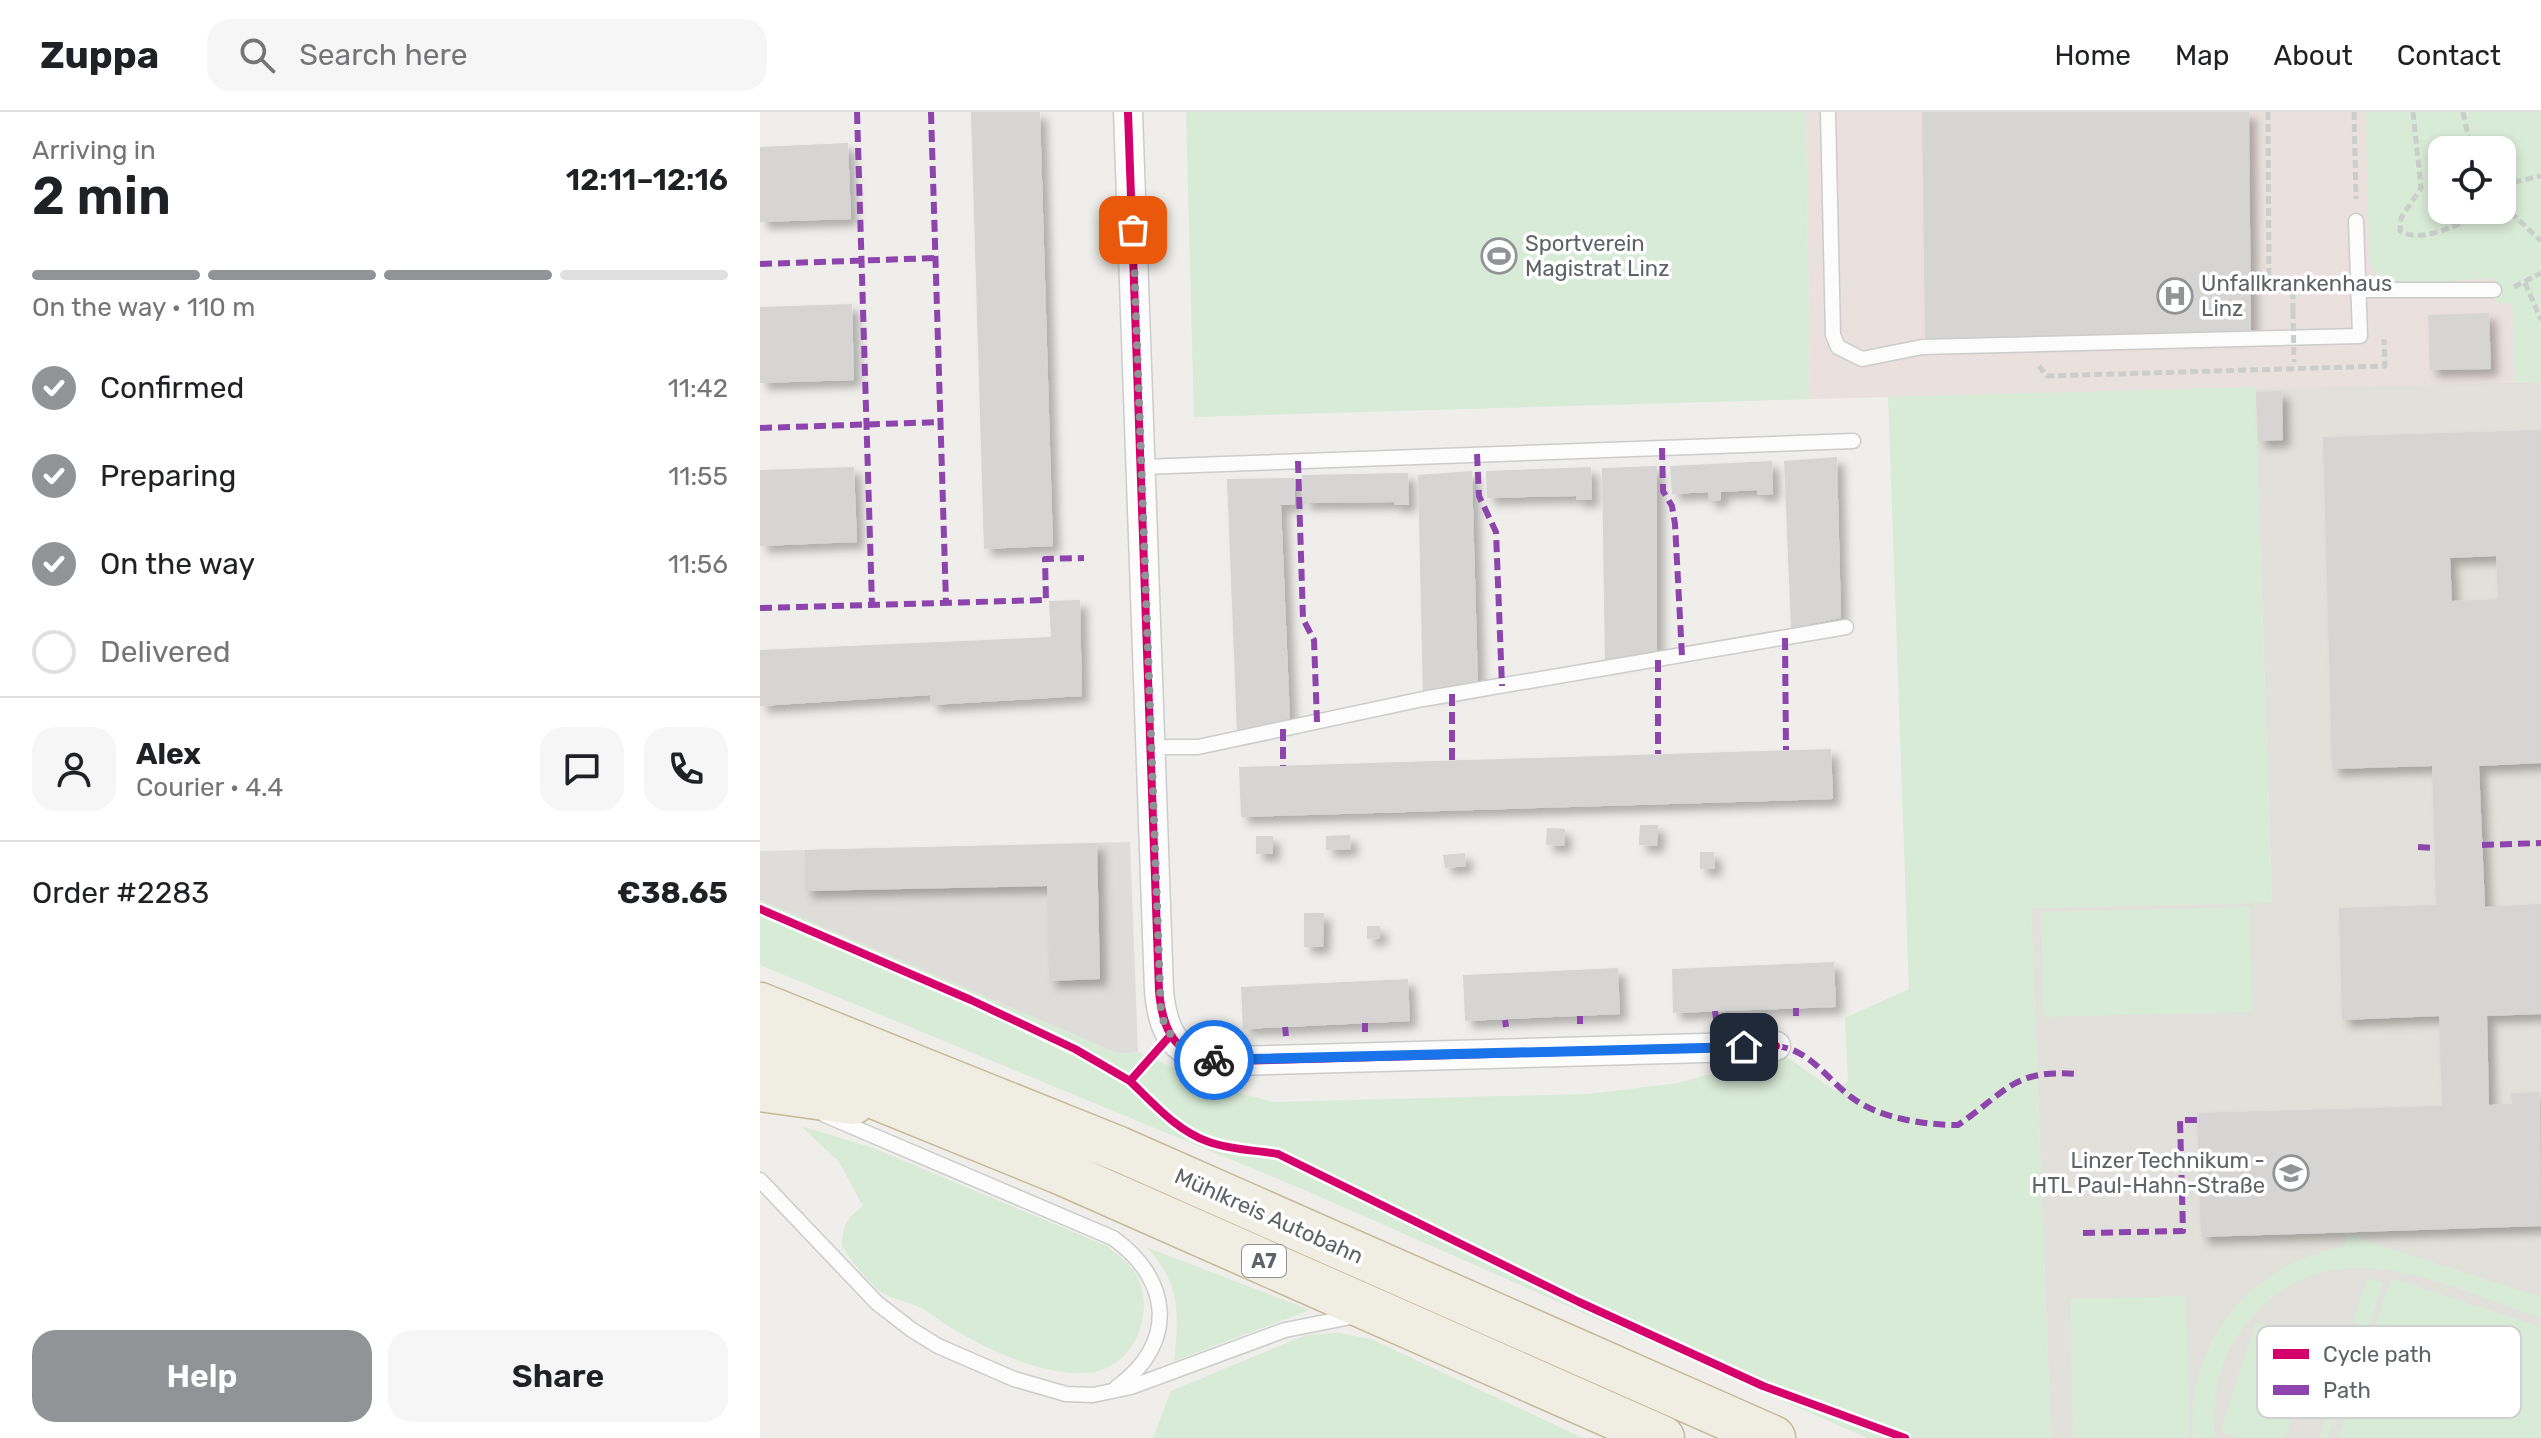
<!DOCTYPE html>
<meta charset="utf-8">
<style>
:root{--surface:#fff;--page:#f6f6f6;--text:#202124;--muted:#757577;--line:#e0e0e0;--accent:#919496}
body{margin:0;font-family:Rubik,sans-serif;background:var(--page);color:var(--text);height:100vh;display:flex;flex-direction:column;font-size:30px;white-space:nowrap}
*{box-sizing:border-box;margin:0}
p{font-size:26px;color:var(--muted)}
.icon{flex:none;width:44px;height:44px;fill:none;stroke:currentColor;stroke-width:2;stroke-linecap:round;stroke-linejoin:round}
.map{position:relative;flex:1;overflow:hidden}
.details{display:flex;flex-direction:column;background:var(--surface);width:760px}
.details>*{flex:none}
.fabs{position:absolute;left:1668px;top:24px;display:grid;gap:16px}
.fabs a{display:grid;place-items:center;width:88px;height:88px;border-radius:16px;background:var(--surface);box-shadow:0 4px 12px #0003;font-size:40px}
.pin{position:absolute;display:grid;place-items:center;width:68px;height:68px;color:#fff;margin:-34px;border-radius:16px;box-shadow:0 4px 12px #0006}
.courier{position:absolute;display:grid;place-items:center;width:80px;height:80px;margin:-40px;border:6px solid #1a73e8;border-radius:50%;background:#fff;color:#222;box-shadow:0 2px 10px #0007}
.overview em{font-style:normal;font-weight:600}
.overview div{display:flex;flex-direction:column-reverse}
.overview{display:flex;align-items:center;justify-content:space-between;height:136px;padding:0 32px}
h1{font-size:52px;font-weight:600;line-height:60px}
.bar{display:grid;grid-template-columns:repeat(4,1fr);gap:12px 8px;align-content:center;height:96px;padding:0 32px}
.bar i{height:10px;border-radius:6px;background:var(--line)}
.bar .current{background:var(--accent)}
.bar p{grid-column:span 4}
.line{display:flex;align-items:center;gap:20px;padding:0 32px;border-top:2px solid var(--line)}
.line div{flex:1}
.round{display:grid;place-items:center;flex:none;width:84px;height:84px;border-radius:24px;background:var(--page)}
ol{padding:0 32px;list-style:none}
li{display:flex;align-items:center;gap:24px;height:88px}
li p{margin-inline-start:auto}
li .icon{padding:8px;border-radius:50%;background:var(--accent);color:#fff;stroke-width:4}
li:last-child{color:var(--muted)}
li i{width:44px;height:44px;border:4px solid var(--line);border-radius:50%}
.action{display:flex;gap:16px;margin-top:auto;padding:16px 32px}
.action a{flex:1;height:92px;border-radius:24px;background:var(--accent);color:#fff;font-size:32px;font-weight:600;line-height:92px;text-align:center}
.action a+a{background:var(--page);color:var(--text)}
header{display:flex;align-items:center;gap:48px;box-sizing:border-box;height:112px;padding:0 40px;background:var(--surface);border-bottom:2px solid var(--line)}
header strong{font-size:38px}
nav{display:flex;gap:44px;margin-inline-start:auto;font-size:28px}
.search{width:560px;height:72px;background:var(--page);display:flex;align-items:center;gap:20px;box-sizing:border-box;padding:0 28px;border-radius:24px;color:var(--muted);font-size:30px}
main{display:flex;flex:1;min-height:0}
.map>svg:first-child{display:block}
.industrial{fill:#dfddda}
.education{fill:#e2e0da}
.medical{fill:#eae0de;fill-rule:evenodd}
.green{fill:#d8ebd6;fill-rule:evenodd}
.building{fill:#d6d5d3;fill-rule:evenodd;filter:url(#shadow)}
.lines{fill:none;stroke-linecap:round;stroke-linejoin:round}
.lane-casing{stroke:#cbcccc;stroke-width:17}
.street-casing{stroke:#cbcccc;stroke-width:31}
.highway-casing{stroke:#c8b996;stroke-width:47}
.path{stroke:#cacfcc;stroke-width:5;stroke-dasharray:8 4;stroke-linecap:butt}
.lane{stroke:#fdfcfc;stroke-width:14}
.street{stroke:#fdfcfc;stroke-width:28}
.highway{stroke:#f0ede3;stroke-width:44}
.path-bridge{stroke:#cacfcc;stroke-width:5;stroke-dasharray:8 4;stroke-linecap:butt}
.quiet{stroke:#8e44ad;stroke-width:6;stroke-dasharray:12 6;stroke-linecap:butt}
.cycleway-casing{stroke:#fff;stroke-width:13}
.cycleway{stroke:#d6006c;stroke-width:8}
.done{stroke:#919496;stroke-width:8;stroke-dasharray:0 14.4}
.route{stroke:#1a73e8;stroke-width:10}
.labels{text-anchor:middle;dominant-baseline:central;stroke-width:7;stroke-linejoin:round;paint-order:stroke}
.shield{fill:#fff;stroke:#8f9295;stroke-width:2}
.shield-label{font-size:20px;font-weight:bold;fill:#5f6368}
.poi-label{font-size:22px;fill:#5f6368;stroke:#fff;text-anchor:start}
.street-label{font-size:22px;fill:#5f6368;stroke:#fff}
.key{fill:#fff;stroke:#cfd0d2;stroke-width:2}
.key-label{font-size:22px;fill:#5f6368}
</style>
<header>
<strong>Zuppa</strong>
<div class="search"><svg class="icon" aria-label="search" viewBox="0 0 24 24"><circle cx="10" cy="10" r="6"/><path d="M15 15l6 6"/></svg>Search here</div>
<nav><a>Home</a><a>Map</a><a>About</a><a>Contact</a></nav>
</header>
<main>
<section class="details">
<div class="overview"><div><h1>2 min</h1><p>Arriving in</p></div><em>12:11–12:16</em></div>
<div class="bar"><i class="current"></i><i class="current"></i><i class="current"></i><i></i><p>On the way · 110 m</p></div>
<ol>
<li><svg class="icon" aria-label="check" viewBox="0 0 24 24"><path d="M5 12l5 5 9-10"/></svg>Confirmed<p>11:42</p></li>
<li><svg class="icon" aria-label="check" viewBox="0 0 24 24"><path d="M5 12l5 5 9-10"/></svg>Preparing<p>11:55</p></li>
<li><svg class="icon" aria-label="check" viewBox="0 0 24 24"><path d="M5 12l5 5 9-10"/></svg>On the way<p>11:56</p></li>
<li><i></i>Delivered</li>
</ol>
<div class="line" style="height:144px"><a class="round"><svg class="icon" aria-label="person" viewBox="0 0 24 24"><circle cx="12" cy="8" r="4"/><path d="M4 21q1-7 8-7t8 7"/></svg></a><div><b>Alex</b><p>Courier · 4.4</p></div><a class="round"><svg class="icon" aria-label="chat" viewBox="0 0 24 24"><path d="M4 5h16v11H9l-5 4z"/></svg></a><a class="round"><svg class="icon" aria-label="phone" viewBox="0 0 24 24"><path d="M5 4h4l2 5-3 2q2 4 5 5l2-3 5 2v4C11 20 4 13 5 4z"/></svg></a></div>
<div class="line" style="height:104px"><div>Order #2283</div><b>€38.65</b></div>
<div class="action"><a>Help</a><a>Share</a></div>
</section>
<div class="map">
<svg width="1781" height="1326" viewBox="0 0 1781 1326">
<defs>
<filter id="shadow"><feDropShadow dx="7" dy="7" stdDeviation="4" flood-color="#0004"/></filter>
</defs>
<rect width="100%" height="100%" fill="#efeeea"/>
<path class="industrial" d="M370,730L378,940L359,942L0,788V739Z"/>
<path class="education" d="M1781,270V1326H1291L1271,796L1512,790L1495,275Z"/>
<path class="medical" d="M1046,0H1781V270L1050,287ZM1682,38H1742V98H1682Z"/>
<path class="green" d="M426,0H1046L1050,287L434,305Z
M1606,0H1781V270H1755L1752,191H1735L1734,166C1711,167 1633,176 1618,163C1613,159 1611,152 1609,146ZM1682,38H1742V98H1682Z
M1495,275L1512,791L1271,796L1291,1326H1107L547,1079L0,853V788L359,942L378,940L459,976L514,990L829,982L918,971L999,948L1027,945L1075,979L1088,969L1085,906L1149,877L1128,285Z
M1490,795L1492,900L1283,905L1281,800Z
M41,1014L113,1036L347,1134C355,1141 368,1150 374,1159C399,1198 374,1259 326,1261C280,1263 231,1239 193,1217C181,1210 169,1199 157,1194C142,1188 130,1187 117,1177C103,1165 92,1149 82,1134C82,1113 87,1106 103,1094L79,1050Z
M1588,1123L1781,1185V1206C1680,1173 1570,1109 1487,1211C1460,1244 1451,1283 1455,1326H1433C1424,1232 1492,1150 1583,1135Z
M386,1135L550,1198L414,1249C419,1203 421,1170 386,1135Z
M1607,1166L1623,1171L1609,1215L1604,1214L1568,1326H1560L1597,1211L1593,1210Z
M1631,1166L1781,1215V1326H1578Z
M1426,1184L1430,1326H1313L1310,1187Z
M1496,1210L1557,1230L1525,1326H1478L1460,1320Z
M579,1221L611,1227L823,1326H393L411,1279L546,1223Z"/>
<path class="building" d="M211,0H280L293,434L224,437Z
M1162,0H1489L1491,222L1165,227Z
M88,31L91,107L0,110V35Z
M92,192L94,268L0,271V195Z
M1729,201L1731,257L1670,258L1668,203Z
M1522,279L1523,328L1498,329L1496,280Z
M1781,318V651L1719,654L1725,795L1781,792V902L1727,904L1729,993L1752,992L1751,981L1780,980L1781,1114L1441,1125L1437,1001L1682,994L1679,904L1582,908L1579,796L1676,793L1672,654L1572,657L1563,325ZM1736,444L1738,487L1692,489L1690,446Z
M1077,345L1081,506L1031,516L1024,349Z
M1012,349L1013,382L997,383V378L961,380V388L948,389V380L912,382L910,354Z
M897,354V539L845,551L842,356Z
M94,355L97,430L0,434V358Z
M831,355L832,388H816V384L727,386L726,359Z
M712,359L718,572L663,583L658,363Z
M648,361L649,393H634V390L543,391L542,363Z
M535,366V393H521L530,608L477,620L467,367Z
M320,488L322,584L171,593L170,583L0,594V538L291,525L289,489Z
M1071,637L1073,687L481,705L479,655Z
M880,713H898L897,734L879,733Z
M787,716L805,717L804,734L786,733Z
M590,723L591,737L566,738V724Z
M496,724H513V742H496Z
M337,731L340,867L289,869L287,774L45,779V738Z
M940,740H954L955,757H940Z
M705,741L706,754L685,756L683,743Z
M544,801H564L563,835H544Z
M607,814H620V826L607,827Z
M1074,850L1076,895L913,901L912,857Z
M858,856L860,902L705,909L703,863Z
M648,867L650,909L483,917L481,875Z"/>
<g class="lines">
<defs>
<path id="lane" d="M1068,0L1073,223L1078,235L1102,247L1162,235L1600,224L1596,109
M1599,178H1734
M382,355L1093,329
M391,635H438L663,587L1086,515
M65,1003L353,1126C411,1167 418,1231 357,1275
M0,1068L117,1191L152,1218L178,1234L254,1267L306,1282L333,1283L371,1275L525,1218L591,1205"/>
<path id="street" d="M368,0L399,879C404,931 421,946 473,949L1016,934"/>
<path id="highway" d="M0,893L359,1037L1013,1326
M0,938L298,1059L902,1326
M0,977L93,990"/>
</defs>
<use href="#lane" class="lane-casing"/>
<use href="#street" class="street-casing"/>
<use href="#highway" class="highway-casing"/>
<path class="path" d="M1508,0L1509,172L1533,171V199
M1594,0L1596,87
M1653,0L1661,76L1641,106L1640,119C1662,133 1705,110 1726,98
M1703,0L1711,38
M1742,73L1781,64
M1742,92L1781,129
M1765,171L1781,208
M1754,175L1781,161
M1279,254L1287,264L1625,254L1624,227"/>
<use href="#lane" class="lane"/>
<use href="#street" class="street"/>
<use href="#highway" class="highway"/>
<path class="path-bridge" d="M1533,199L1534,250"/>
<path class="quiet" d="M97,0L112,493
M171,0L186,491
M0,152L176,146
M0,316L181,310
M902,336L903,379L912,394L915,412L922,544
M717,342L719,384L736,420L742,574
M538,349L543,507L554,528L557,610
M0,496L286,488L285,447L324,446
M1025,526L1026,638
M898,548V642
M692,582V649
M523,617V654
M1722,733L1781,731
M1658,735L1674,736
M955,899L956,907
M820,904V912
M1036,904V896
M745,908L746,915
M605,911V920
M525,915L526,924
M1016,934C1049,937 1066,966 1091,985C1119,1006 1163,1013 1198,1013C1248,979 1252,957 1319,962
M1323,1121L1423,1119L1420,1008H1438"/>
<defs>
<path id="cycleway" d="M368,0L399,879C404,931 421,946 473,949L1016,934
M0,797L211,888L315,937L370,969
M409,925L370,969C394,992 417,1019 449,1030C471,1038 495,1038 518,1042L819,1190L1003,1274L1145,1326"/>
</defs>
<use href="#cycleway" class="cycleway-casing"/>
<use href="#cycleway" class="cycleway"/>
</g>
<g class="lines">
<path class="done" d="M373,118L401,903C410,927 426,947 454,948"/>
<path class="route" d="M454,948L984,935"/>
</g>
<defs>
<symbol id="stadium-ring" viewBox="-11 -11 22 22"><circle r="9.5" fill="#fff" stroke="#919496" stroke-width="1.5"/><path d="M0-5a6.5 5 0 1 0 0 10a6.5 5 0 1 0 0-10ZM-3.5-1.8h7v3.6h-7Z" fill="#919496"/></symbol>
<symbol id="hospital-ring" viewBox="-11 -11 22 22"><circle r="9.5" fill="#fff" stroke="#919496" stroke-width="1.5"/><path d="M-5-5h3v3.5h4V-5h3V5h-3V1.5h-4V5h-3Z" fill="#919496"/></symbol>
<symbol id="school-ring" viewBox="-11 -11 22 22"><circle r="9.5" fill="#fff" stroke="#919496" stroke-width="1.5"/><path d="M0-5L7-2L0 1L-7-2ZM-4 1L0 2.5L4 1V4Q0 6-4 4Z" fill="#919496"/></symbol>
</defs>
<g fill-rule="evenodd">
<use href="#stadium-ring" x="719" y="124" width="40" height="40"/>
<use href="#hospital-ring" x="1395" y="164" width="40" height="40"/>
<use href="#school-ring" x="1511" y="1041" width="40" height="40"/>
</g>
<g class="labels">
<rect class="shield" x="482" y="1133" width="44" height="32" rx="6"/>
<g class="shield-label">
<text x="504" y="1149">A7</text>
</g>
<g class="poi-label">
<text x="765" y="131">Sportverein<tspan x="765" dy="25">Magistrat Linz</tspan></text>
<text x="1441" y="171">Unfallkrankenhaus<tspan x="1441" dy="25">Linz</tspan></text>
<text x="1505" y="1048" text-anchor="end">Linzer Technikum -<tspan x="1505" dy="25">HTL Paul-Hahn-Straße</tspan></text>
</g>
<g class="street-label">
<text transform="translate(509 1104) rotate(24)">Mühlkreis Autobahn</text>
</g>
</g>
<rect x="1497" y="1214" width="264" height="92" rx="12" class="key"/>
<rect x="1513" y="1237" width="36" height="10" fill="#d6006c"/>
<rect x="1513" y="1273" width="36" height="10" fill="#8e44ad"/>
<g class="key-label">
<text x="1563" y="1250">Cycle path</text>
<text x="1563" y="1286">Path</text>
</g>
</svg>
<div class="fabs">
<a><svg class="icon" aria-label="locate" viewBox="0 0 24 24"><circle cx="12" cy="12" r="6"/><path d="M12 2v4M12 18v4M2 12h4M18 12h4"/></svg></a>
</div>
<div class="pin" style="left:373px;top:118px;background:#ea580c"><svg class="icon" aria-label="bag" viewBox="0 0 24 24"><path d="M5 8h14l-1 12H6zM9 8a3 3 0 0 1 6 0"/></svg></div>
<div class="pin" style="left:984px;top:935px;background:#1f2937"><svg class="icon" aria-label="home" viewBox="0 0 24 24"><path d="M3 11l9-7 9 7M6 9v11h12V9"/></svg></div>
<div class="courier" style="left:454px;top:948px"><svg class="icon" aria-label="bike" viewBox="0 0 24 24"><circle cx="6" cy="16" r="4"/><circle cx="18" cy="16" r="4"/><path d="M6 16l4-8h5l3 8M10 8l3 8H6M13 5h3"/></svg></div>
</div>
</main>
